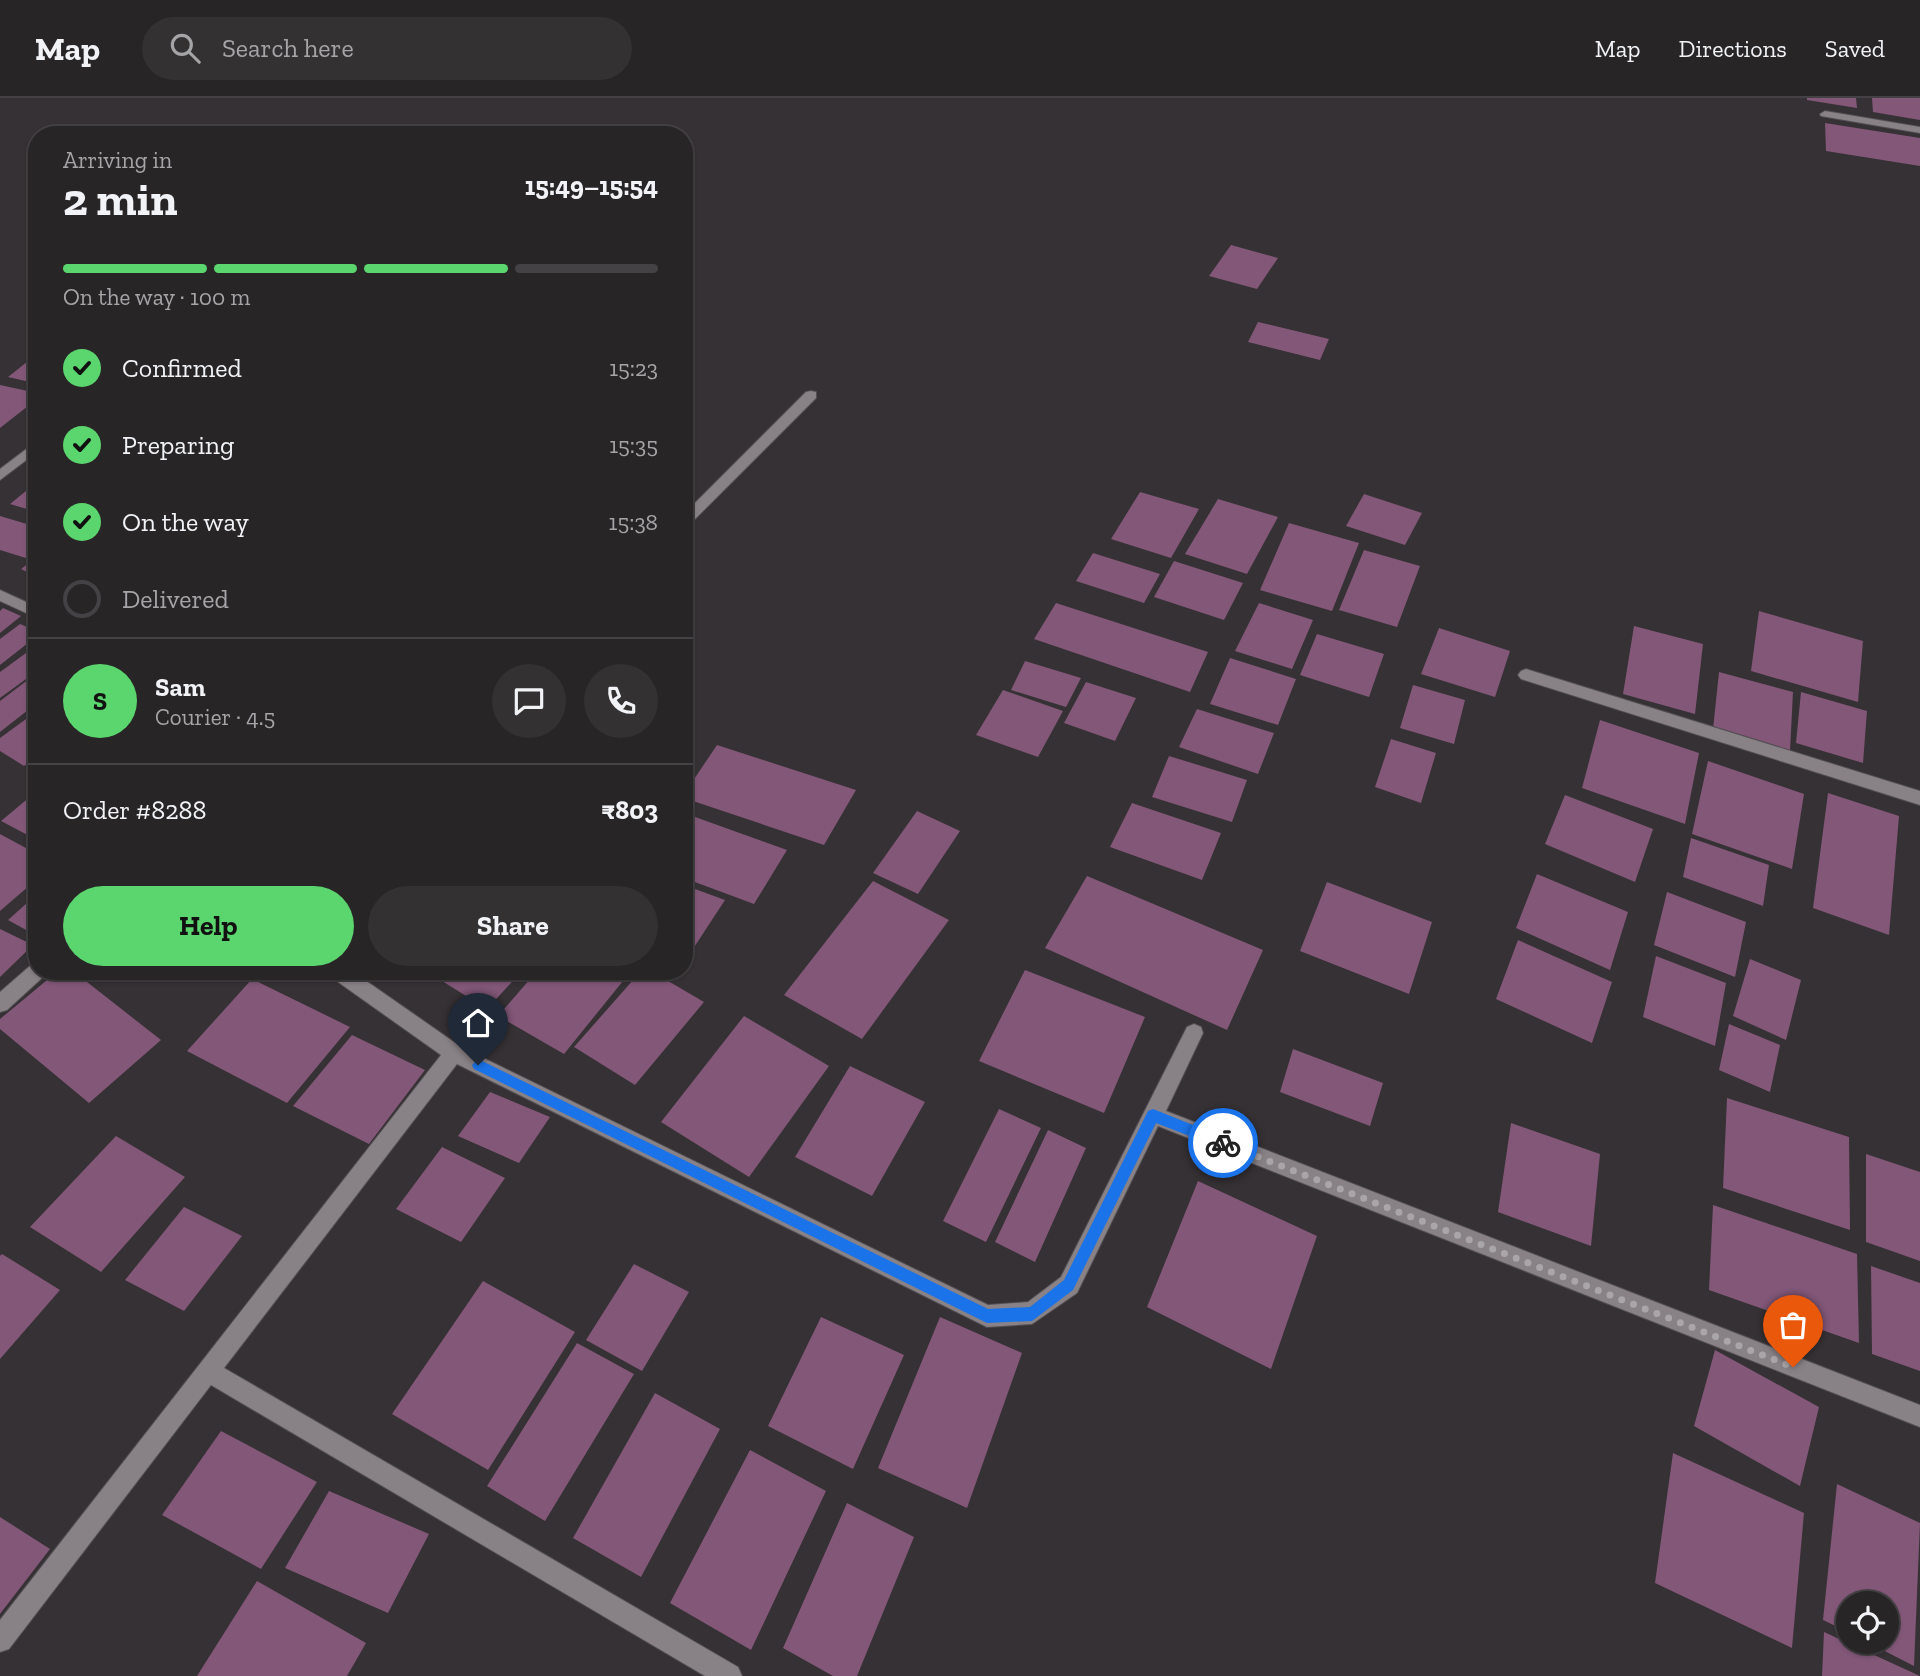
<!DOCTYPE html>
<meta charset="utf-8">
<style>
:root{--surface:#282527;--page:#343133;--text:#f1f3f6;--muted:#a5a5a7;--line:#444244;--accent:#5bd56d}
body{margin:0;font-family:"Zilla Slab",serif;background:var(--page);color:var(--text);height:100vh;display:flex;flex-direction:column;font-size:26px;white-space:nowrap}
*{box-sizing:border-box;margin:0}
p{font-size:23px;color:var(--muted)}
.icon{flex:none;width:38px;height:38px;fill:none;stroke:currentColor;stroke-width:2;stroke-linecap:round;stroke-linejoin:round}
.map{position:relative;flex:1;overflow:hidden}
.drawer{position:absolute;left:28px;top:28px;width:665px;height:854px;display:flex;flex-direction:column;background:var(--surface);border-radius:28px;box-shadow:0 2px 5px #0004,0 0 0 2px var(--line)}
.drawer>*{flex:none}
.controls{position:absolute;left:1836px;top:1493px;display:grid;gap:14px}
.controls a{display:grid;place-items:center;width:63px;height:63px;border-radius:50%;background:var(--surface);box-shadow:0 2px 5px #0004,0 0 0 2px var(--line);font-size:35px}
.pin{position:absolute;display:grid;place-items:center;width:60px;height:60px;color:#fff;margin:-72px -30px;border-radius:50% 50% 50% 0;rotate:-45deg;box-shadow:0 0 7px #0007}
.pin .icon{rotate:45deg}
.courier{position:absolute;display:grid;place-items:center;width:70px;height:70px;margin:-35px;border:5px solid #1a73e8;border-radius:50%;background:#fff;color:#222;box-shadow:0 2px 9px #0007}
.overview em{font-style:normal;font-weight:700}
.overview div{display:flex;flex-direction:column-reverse}
.overview{display:flex;align-items:center;justify-content:space-between;height:119px;padding:0 35px}
h1{font-size:46px;font-weight:700;line-height:52px}
.bar{display:grid;grid-template-columns:repeat(4,1fr);gap:10px 7px;align-content:center;height:84px;padding:0 35px}
.bar i{height:9px;border-radius:5px;background:var(--line)}
.bar .active{background:var(--accent)}
.bar p{grid-column:span 4}
.line{display:flex;align-items:center;gap:18px;padding:0 35px;border-top:2px solid var(--line)}
.line div{flex:1}
.round{display:grid;place-items:center;flex:none;width:74px;height:74px;border-radius:37px;background:var(--page)}
ol{padding:0 35px;list-style:none}
li{display:flex;align-items:center;gap:21px;height:77px}
li p{margin-inline-start:auto}
li .icon{padding:7px;border-radius:50%;background:var(--accent);color:#111;stroke-width:4}
li:last-child{color:var(--muted)}
li i{width:38px;height:38px;border:4px solid var(--line);border-radius:50%}
.action{display:flex;gap:14px;margin-top:auto;padding:14px 35px}
.action a{flex:1;height:80px;border-radius:42px;background:var(--accent);color:#111;font-size:28px;font-weight:700;line-height:80px;text-align:center}
.action a+a{background:var(--page);color:var(--text)}
header{display:flex;align-items:center;gap:42px;box-sizing:border-box;height:98px;padding:0 35px;background:var(--surface);border-bottom:2px solid var(--line)}
header strong{font-size:33px}
nav{display:flex;gap:38px;margin-inline-start:auto;font-size:24px}
.search{width:490px;height:63px;background:var(--page);display:flex;align-items:center;gap:18px;box-sizing:border-box;padding:0 24px;border-radius:38px;color:var(--muted);font-size:26px}
.map>svg:first-child{display:block}
.building{fill:#825778}
.lines{fill:none;stroke-linecap:round;stroke-linejoin:round}
.minor-casing{stroke:#524e51;stroke-width:2}
.minor{fill:#888186;fill-rule:evenodd}
.route{fill:#1a73e8}
.done{stroke:#aaa6a8;stroke-width:7;stroke-dasharray:0 12.6}
</style>
<header>
<strong>Map</strong>
<div class="search"><svg class="icon" aria-label="search" viewBox="0 0 24 24"><circle cx="10" cy="10" r="6"/><path d="M15 15l6 6"/></svg>Search here</div>
<nav><a>Map</a><a>Directions</a><a>Saved</a></nav>
</header>
<div class="map">
<svg width="1920" height="1578" viewBox="0 0 1920 1578">
<rect width="100%" height="100%" fill="#363134"/>
<path class="building" d="M1807,0H1856L1857,10L1807,2Z
M1872,0H1920V22L1873,14Z
M1825,25L1920,40V68L1826,53Z
M1231,147L1278,160L1257,191L1209,178Z
M1258,224L1329,241L1320,262L1248,244Z
M37,256V279L30,284L8,279Z
M0,287L37,295V301L0,330Z
M37,384V414L10,406Z
M1140,394L1199,411L1171,460L1111,441Z
M1364,396L1422,415L1405,447L1346,428Z
M1218,401L1278,419L1247,476L1185,456Z
M0,418L37,429V454L29,461L0,452Z
M1289,425L1359,445L1332,513L1260,492Z
M1364,452L1420,468L1397,529L1339,512Z
M1093,455L1160,476L1144,505L1076,483Z
M37,459V479L21,471Z
M1174,463L1243,485L1224,522L1154,499Z
M1056,505L1208,554L1190,594L1034,541Z
M1259,505L1313,522L1292,571L1235,553Z
M3,510L21,518L0,535V513Z
M1759,513L1863,543L1858,604L1751,573Z
M20,526L37,533V538L0,567V541Z
M1634,528L1703,546L1695,616L1623,596Z
M1439,530L1510,553L1495,599L1421,576Z
M1317,536L1384,556L1369,599L1300,577Z
M37,547V573L0,600V574Z
M1230,560L1296,581L1278,627L1210,606Z
M1025,563L1081,580L1066,609L1011,592Z
M1719,574L1793,594L1790,653L1713,631Z
M37,575V605L0,634V603Z
M1086,584L1136,600L1115,643L1064,625Z
M1413,587L1465,602L1454,646L1400,630Z
M1003,592L1063,613L1038,659L976,637Z
M1801,594L1867,613L1863,665L1796,645Z
M1197,611L1274,635L1258,676L1179,649Z
M37,613V659L24,668L0,653V640Z
M1600,622L1699,655L1685,726L1582,690Z
M1391,641L1436,655L1421,705L1375,689Z
M717,647L856,692L824,747L684,700V696Z
M1169,658L1247,682L1232,724L1152,699Z
M1708,663L1804,696L1792,771L1692,736Z
M37,693V742L1,723Z
M1828,695L1899,718L1889,837L1813,810Z
M1565,697L1653,731L1635,784L1545,746Z
M1132,705L1221,735L1202,782L1110,749Z
M917,713L960,733L918,796L873,775Z
M684,715L787,752L754,806L684,780Z
M0,736L37,756V781L0,813Z
M1691,740L1769,767L1763,808L1683,779Z
M1537,776L1628,814L1610,872L1516,830Z
M1087,778L1263,852L1227,932L1045,850Z
M873,783L949,822L862,941L784,897Z
M1327,784L1432,824L1409,896L1300,853Z
M684,787L725,802L689,857L684,855Z
M1667,794L1746,824L1735,879L1654,847Z
M37,796V838L8,822Z
M0,831L33,847L0,879Z
M1518,842L1612,884L1592,945L1496,901Z
M1656,858L1726,885L1715,948L1643,919Z
M1750,861L1801,882L1786,942L1733,918Z
M1025,872L1145,919L1104,1015L979,963Z
M58,873H73L161,942L89,1005L0,931V921Z
M426,873H522L487,911Z
M537,873H631L564,956L498,918Z
M641,873H651L704,904L635,987L574,949Z
M252,881L350,929L287,1005L187,953Z
M744,918L829,968L749,1079L661,1024Z
M1729,926L1780,947L1770,994L1719,972Z
M352,937L425,972L369,1046L293,1008Z
M1293,951L1383,985L1370,1028L1280,994Z
M850,968L925,1004L872,1098L795,1059Z
M490,994L550,1019L519,1065L458,1038Z
M1727,1000L1849,1039L1850,1132L1723,1090Z
M999,1011L1041,1030L986,1144L943,1123Z
M1511,1025L1600,1056L1591,1148L1498,1114Z
M1048,1032L1086,1050L1035,1164L995,1144Z
M116,1038L185,1079L101,1174L30,1129Z
M442,1049L505,1080L461,1144L396,1111Z
M1866,1056L1920,1074V1163L1866,1144Z
M1198,1083L1317,1138L1271,1271L1147,1209Z
M1713,1107L1857,1156L1859,1245L1709,1192Z
M184,1109L242,1138L184,1213L125,1182Z
M2,1156L60,1192L0,1261V1158Z
M634,1166L689,1194L642,1273L586,1242Z
M1871,1168L1920,1185V1273L1872,1256Z
M483,1183L575,1234L488,1372L392,1316Z
M821,1219L904,1257L853,1371L768,1328Z
M940,1219L1022,1255L967,1410L878,1370Z
M577,1245L634,1276L545,1423L487,1388Z
M1715,1252L1819,1309L1800,1388L1694,1328Z
M655,1295L720,1331L641,1479L573,1440Z
M221,1333L317,1384L261,1471L162,1417Z
M750,1352L826,1393L751,1552L670,1505Z
M1673,1355L1804,1415L1792,1550L1655,1485Z
M1837,1386L1920,1425L1914,1568L1867,1544H1886V1505H1848V1534L1823,1522Z
M329,1393L429,1436L388,1515L285,1470Z
M847,1405L914,1439L857,1578H833L783,1550Z
M0,1419L50,1451L0,1516Z
M257,1483L366,1545L347,1578H197Z
M1824,1534L1920,1578H1822Z"/>
<g class="lines">
<defs>
<path id="minor" d="M1825,13L1920,29V35L1821,18L1820,16Z
M811,293L816,294V300L689,427L684,429V416L806,294Z
M37,343V354L0,382V371Z
M0,492L37,509V520L0,503Z
M1526,571L1920,693V707L1521,581L1518,577L1521,573Z
M37,865V873H46L43,879L7,912L0,914V894L31,867Z
M328,873H352L461,949L988,1207L1028,1204L1061,1179L1187,929L1194,926L1201,929L1203,935L1166,1013L1920,1307V1329L1158,1028L1077,1195L1032,1226L987,1229L457,966L224,1270L738,1569L742,1578H705L211,1287L9,1551L0,1554V1522L441,957L331,879Z"/>
</defs>
<use href="#minor" class="minor-casing"/>
<use href="#minor" class="minor"/>
</g>
<path class="route" d="M478,961L988,1211L1030,1209L1064,1182L1148,1013L1153,1011L1223,1039L1230,1045L1223,1051L1156,1025L1073,1192L1032,1223L987,1225L474,971L472,967Z"/>
<g class="lines">
<path class="done" d="M1223,1045L1793,1269"/>
</g>
</svg>
<div class="controls">
<a><svg class="icon" aria-label="locate" viewBox="0 0 24 24"><circle cx="12" cy="12" r="6"/><path d="M12 2v4M12 18v4M2 12h4M18 12h4"/></svg></a>
</div>
<div class="pin" style="left:1793px;top:1269px;background:#ea580c"><svg class="icon" aria-label="bag" viewBox="0 0 24 24"><path d="M5 8h14l-1 12H6zM9 8a3 3 0 0 1 6 0"/></svg></div>
<div class="pin" style="left:478px;top:967px;background:#1f2937"><svg class="icon" aria-label="home" viewBox="0 0 24 24"><path d="M3 11l9-7 9 7M6 9v11h12V9"/></svg></div>
<div class="courier" style="left:1223px;top:1045px"><svg class="icon" aria-label="bike" viewBox="0 0 24 24"><circle cx="6" cy="16" r="4"/><circle cx="18" cy="16" r="4"/><path d="M6 16l4-8h5l3 8M10 8l3 8H6M13 5h3"/></svg></div>
<section class="drawer">
<div class="overview"><div><h1>2 min</h1><p>Arriving in</p></div><em>15:49–15:54</em></div>
<div class="bar"><i class="active"></i><i class="active"></i><i class="active"></i><i></i><p>On the way · 100 m</p></div>
<ol>
<li><svg class="icon" aria-label="check" viewBox="0 0 24 24"><path d="M5 12l5 5 9-10"/></svg>Confirmed<p>15:23</p></li>
<li><svg class="icon" aria-label="check" viewBox="0 0 24 24"><path d="M5 12l5 5 9-10"/></svg>Preparing<p>15:35</p></li>
<li><svg class="icon" aria-label="check" viewBox="0 0 24 24"><path d="M5 12l5 5 9-10"/></svg>On the way<p>15:38</p></li>
<li><i></i>Delivered</li>
</ol>
<div class="line" style="height:126px"><b class="round" style="background:var(--accent);color:#111">S</b><div><b>Sam</b><p>Courier · 4.5</p></div><a class="round"><svg class="icon" aria-label="chat" viewBox="0 0 24 24"><path d="M4 5h16v11H9l-5 4z"/></svg></a><a class="round"><svg class="icon" aria-label="phone" viewBox="0 0 24 24"><path d="M5 4h4l2 5-3 2q2 4 5 5l2-3 5 2v4C11 20 4 13 5 4z"/></svg></a></div>
<div class="line" style="height:91px"><div>Order #8288</div><b>₹803</b></div>
<div class="action"><a>Help</a><a>Share</a></div>
</section>
</div>
